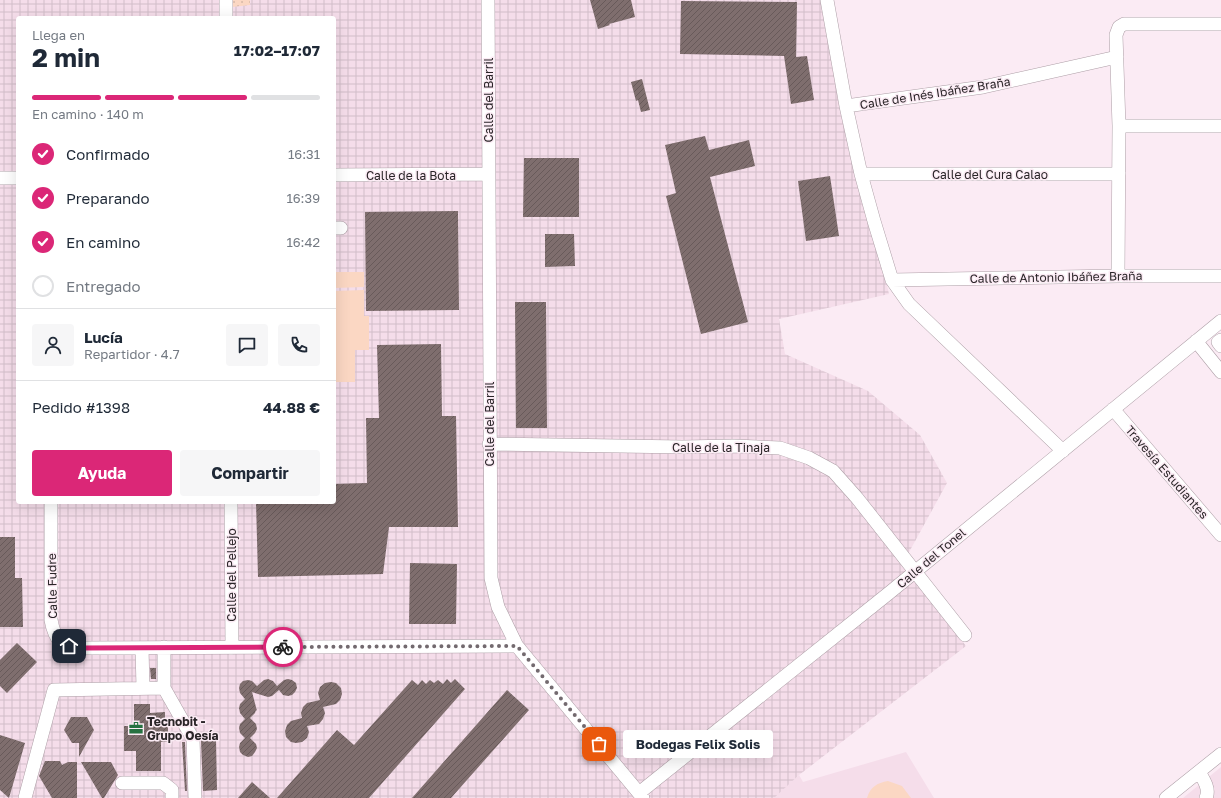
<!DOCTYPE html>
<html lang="es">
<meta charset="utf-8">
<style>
:root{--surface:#fff;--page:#f6f6f7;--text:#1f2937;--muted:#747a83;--line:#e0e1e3;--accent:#db2777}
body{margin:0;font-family:"Golos Text",sans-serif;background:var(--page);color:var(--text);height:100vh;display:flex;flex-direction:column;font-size:15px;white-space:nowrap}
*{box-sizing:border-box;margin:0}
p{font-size:13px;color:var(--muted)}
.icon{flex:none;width:22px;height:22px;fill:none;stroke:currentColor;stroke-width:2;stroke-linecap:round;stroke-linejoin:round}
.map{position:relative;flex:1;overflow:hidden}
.drawer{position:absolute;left:16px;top:16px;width:320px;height:488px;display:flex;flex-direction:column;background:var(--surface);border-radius:4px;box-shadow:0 4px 16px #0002}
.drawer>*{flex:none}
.pin{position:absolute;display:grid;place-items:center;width:34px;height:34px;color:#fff;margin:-17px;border-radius:8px;box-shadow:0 2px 6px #0006}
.courier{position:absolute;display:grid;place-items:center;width:40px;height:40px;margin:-20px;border:3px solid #db2777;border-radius:50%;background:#fff;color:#222;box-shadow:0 1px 5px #0007}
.bubble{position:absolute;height:28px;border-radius:4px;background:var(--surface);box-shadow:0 4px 16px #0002;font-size:13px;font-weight:700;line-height:28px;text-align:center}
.overview em{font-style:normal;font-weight:700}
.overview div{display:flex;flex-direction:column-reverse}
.overview{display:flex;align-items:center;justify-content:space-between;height:68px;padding:0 16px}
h1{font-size:26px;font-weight:700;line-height:30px}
.bar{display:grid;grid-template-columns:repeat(4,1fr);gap:6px 4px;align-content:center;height:48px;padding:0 16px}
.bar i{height:5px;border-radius:3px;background:var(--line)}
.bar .selected{background:var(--accent)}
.bar p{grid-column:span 4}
.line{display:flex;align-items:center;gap:10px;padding:0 16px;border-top:1px solid var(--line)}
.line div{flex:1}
.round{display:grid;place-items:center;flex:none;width:42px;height:42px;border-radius:4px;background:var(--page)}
ol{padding:0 16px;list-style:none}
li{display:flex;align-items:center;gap:12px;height:44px}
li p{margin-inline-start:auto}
li .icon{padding:4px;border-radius:50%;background:var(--accent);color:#fff;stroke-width:4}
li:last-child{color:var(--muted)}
li i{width:22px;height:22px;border:2px solid var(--line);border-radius:50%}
.primary-button{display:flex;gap:8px;margin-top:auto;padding:8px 16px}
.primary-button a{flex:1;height:46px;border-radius:4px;background:var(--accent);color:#fff;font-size:16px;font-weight:700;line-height:46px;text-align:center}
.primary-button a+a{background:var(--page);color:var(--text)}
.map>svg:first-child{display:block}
.built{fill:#f5ddea}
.industrial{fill:url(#industrial-grid);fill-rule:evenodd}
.grass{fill:#fbd7c3}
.park{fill:url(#park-dots)}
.building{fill:url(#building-hatch)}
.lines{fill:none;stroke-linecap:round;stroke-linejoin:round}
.minor-casing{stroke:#ad9ea6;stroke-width:14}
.minor{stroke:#fff;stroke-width:13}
.done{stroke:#736a6f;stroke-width:4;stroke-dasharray:0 7.2}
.route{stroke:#db2777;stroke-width:5}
.labels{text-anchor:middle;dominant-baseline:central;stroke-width:3;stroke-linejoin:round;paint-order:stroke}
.street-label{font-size:12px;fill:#2a2528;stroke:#fbebf4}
.poi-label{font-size:12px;font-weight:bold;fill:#2a2528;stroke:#fbebf4;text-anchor:start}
</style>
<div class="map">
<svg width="1221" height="798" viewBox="0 0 1221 798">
<defs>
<pattern id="industrial-grid" width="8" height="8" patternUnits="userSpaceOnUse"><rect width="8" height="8" fill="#f5ddea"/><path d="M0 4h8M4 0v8" fill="none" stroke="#d2bec9"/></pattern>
<pattern id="park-dots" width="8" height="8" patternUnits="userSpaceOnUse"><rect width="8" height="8" fill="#fbd7c3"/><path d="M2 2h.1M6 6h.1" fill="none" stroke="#d7b8a8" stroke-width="1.8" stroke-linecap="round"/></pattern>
<pattern id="building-hatch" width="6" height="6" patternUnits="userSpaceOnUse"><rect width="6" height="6" fill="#7f6e6e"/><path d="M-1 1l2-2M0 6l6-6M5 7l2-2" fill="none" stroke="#685a5a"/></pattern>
</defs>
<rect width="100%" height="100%" fill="#fbebf4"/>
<path class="built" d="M906,752L934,798H772L799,775L803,782Z
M1221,767V798H1183Z"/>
<path class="industrial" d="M0,0H827L846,106L889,294L779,319L785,354L868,391L920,435L947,483L902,565L966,646L799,775L774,798H0ZM18,18H334V502H18Z"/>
<path class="grass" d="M335,272H364V287L335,288Z
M364,290V316H369V350H355V382H334V291Z
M888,781L902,786L911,798H867C870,787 877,783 888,781Z"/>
<path class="park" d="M231,0H250V5L232,7Z"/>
<path class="building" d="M590,0H631L635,17L609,24L610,25L598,29Z
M681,1L797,2L796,57L807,56L814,100L791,104L784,56L680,54Z
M642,79L650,110L641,112L638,100L636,101L631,82Z
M705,136L709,150L749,140L755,166L710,177L748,322L701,334L666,196L676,193L665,145Z
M524,158H579V217H523Z
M830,176L839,236L806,241L798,181Z
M458,211L459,310L366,311L365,212Z
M545,234H574L575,266L545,267Z
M515,302H546L547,428H516Z
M441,344L442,416H456L458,527H389L383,574L258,577L256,502H334V484L367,483L366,418H379L377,345Z
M0,537H15V578H22L23,627H0Z
M410,563L457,564L456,624H409Z
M17,643L37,662L7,693L0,686V660Z
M150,668H156V679H151Z
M268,679L273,681L277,686L284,680L288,679L292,680L296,683L297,688L295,692L292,695L288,696L283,695L279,690L272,696L268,697L252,692L257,711L256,710L255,713L250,718L256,724L257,729L255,733L250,738L256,744L257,748L255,752L252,756L248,757L243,755L240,752L239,747L240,743L245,738L240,733L239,728L240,724L245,719L240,713L239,708L240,704L245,699L240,693L239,688L240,684L243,681L248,680L252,681L257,686L264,680Z
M447,679L451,683L455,679L465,689L369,798H277L337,730L354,745L412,680L418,685L422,680L426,684L430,680L434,683L438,680L443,684Z
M331,682L336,683L341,688L342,694L340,700L336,704L323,707L325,713L323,719L319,724L307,726L309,732L307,738L302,742L296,743L291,742L286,737L285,731L287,725L291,721L302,718L301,713L303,707L307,703L320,700L318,693L320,687L325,683Z
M507,690L529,710L451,798H412Z
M134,704H150V713L165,712V725H168V742H161V771H136V751H124V726H134Z
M71,717H87L94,730L79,757V743H72L64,730Z
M0,735L25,743L9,798L0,790Z
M216,739L217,790L203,791L201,741L202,740Z
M182,742H185L187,791H185Z
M45,761H60L62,765L68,762H77V798H52L39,776Z
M81,762H111L118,775L104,798H102Z
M252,782L270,798H238Z"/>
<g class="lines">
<defs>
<path id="minor" d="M226,0V18
M488,0L491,578L498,607L517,646L643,798
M827,0L846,106L861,174L874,221L892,280L909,304L1063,451
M846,106L983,87L1117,57
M1119,126H1221
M861,174H1119
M334,175L488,174
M0,178H18
M334,228H341
M1118,276L1119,126L1116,35L1119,27L1124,24H1221
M892,280L1118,276H1221
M1221,340L1218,342L1221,346
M1196,341L1221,372
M1113,409L1221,535
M489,444L683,447L734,446L780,448L809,458L833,471L857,498L965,635
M51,502V620C55,641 60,645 81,648L517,646
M231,502L232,648
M164,647V688L193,739L195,798
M142,648L143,688
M1199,772C1204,780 1210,789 1206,798
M122,783H163L172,790V798
M639,793L889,593L1221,321
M25,798L54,690L164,688
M1166,798L1221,754"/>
</defs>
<use href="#minor" class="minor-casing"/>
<use href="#minor" class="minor"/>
</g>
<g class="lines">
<path class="done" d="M283,647L517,646L599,744"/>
<path class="route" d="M69,646L81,648L283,647"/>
</g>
<defs>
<symbol id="office-bare" viewBox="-9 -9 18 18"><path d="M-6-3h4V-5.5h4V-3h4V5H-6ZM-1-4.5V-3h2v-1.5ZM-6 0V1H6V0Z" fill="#267241" stroke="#fbebf4" stroke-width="2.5" paint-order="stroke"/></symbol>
</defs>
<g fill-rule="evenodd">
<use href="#office-bare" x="126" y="718" width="20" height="20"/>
</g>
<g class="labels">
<g class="street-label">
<text transform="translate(935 93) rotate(-9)">Calle de Inés Ibáñez Braña</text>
<text transform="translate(488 100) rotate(-90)">Calle del Barril</text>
<text x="990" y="174">Calle del Cura Calao</text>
<text x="411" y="175">Calle de la Bota</text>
<text transform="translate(1056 277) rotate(-1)">Calle de Antonio Ibáñez Braña</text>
<text transform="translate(489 424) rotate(-90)">Calle del Barril</text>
<text x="721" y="447">Calle de la Tinaja</text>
<text transform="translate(1167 472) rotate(49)">Travesía Estudiantes</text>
<text transform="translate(931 558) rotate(-40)">Calle del Tonel</text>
<text transform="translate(231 575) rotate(-90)">Calle del Pellejo</text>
<text transform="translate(52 586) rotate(-91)">Calle Fudre</text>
</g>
<g class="poi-label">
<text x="147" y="721">Tecnobit -<tspan x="147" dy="14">Grupo Oesía</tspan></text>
</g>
</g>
</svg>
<div class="pin" style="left:599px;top:744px;background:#ea580c"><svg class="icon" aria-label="bag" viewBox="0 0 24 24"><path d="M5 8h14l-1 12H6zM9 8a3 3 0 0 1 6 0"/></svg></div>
<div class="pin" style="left:69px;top:646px;background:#1f2937"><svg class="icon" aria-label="home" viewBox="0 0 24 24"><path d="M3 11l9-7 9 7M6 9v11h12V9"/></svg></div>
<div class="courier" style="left:283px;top:647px"><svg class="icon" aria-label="bike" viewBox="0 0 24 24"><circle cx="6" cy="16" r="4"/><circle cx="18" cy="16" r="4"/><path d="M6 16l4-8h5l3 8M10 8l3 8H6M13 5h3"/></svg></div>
<div class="bubble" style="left:623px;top:730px;width:150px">Bodegas Felix Solis</div>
<section class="drawer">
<div class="overview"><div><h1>2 min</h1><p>Llega en</p></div><em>17:02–17:07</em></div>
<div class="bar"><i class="selected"></i><i class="selected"></i><i class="selected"></i><i></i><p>En camino · 140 m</p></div>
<ol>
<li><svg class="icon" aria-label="check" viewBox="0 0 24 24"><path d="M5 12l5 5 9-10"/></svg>Confirmado<p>16:31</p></li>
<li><svg class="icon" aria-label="check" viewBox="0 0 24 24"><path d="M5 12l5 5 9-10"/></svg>Preparando<p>16:39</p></li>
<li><svg class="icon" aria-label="check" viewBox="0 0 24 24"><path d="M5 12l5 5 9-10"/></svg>En camino<p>16:42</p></li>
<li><i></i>Entregado</li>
</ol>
<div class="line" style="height:72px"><a class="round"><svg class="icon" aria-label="person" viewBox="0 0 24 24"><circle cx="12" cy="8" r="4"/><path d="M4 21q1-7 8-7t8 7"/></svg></a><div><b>Lucía</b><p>Repartidor · 4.7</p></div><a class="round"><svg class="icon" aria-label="chat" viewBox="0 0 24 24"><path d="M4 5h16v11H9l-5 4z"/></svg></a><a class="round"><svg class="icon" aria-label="phone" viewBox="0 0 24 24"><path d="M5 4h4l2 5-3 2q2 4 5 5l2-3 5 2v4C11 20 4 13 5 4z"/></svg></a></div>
<div class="line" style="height:52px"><div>Pedido #1398</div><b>44.88 €</b></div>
<div class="primary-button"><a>Ayuda</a><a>Compartir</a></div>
</section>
</div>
